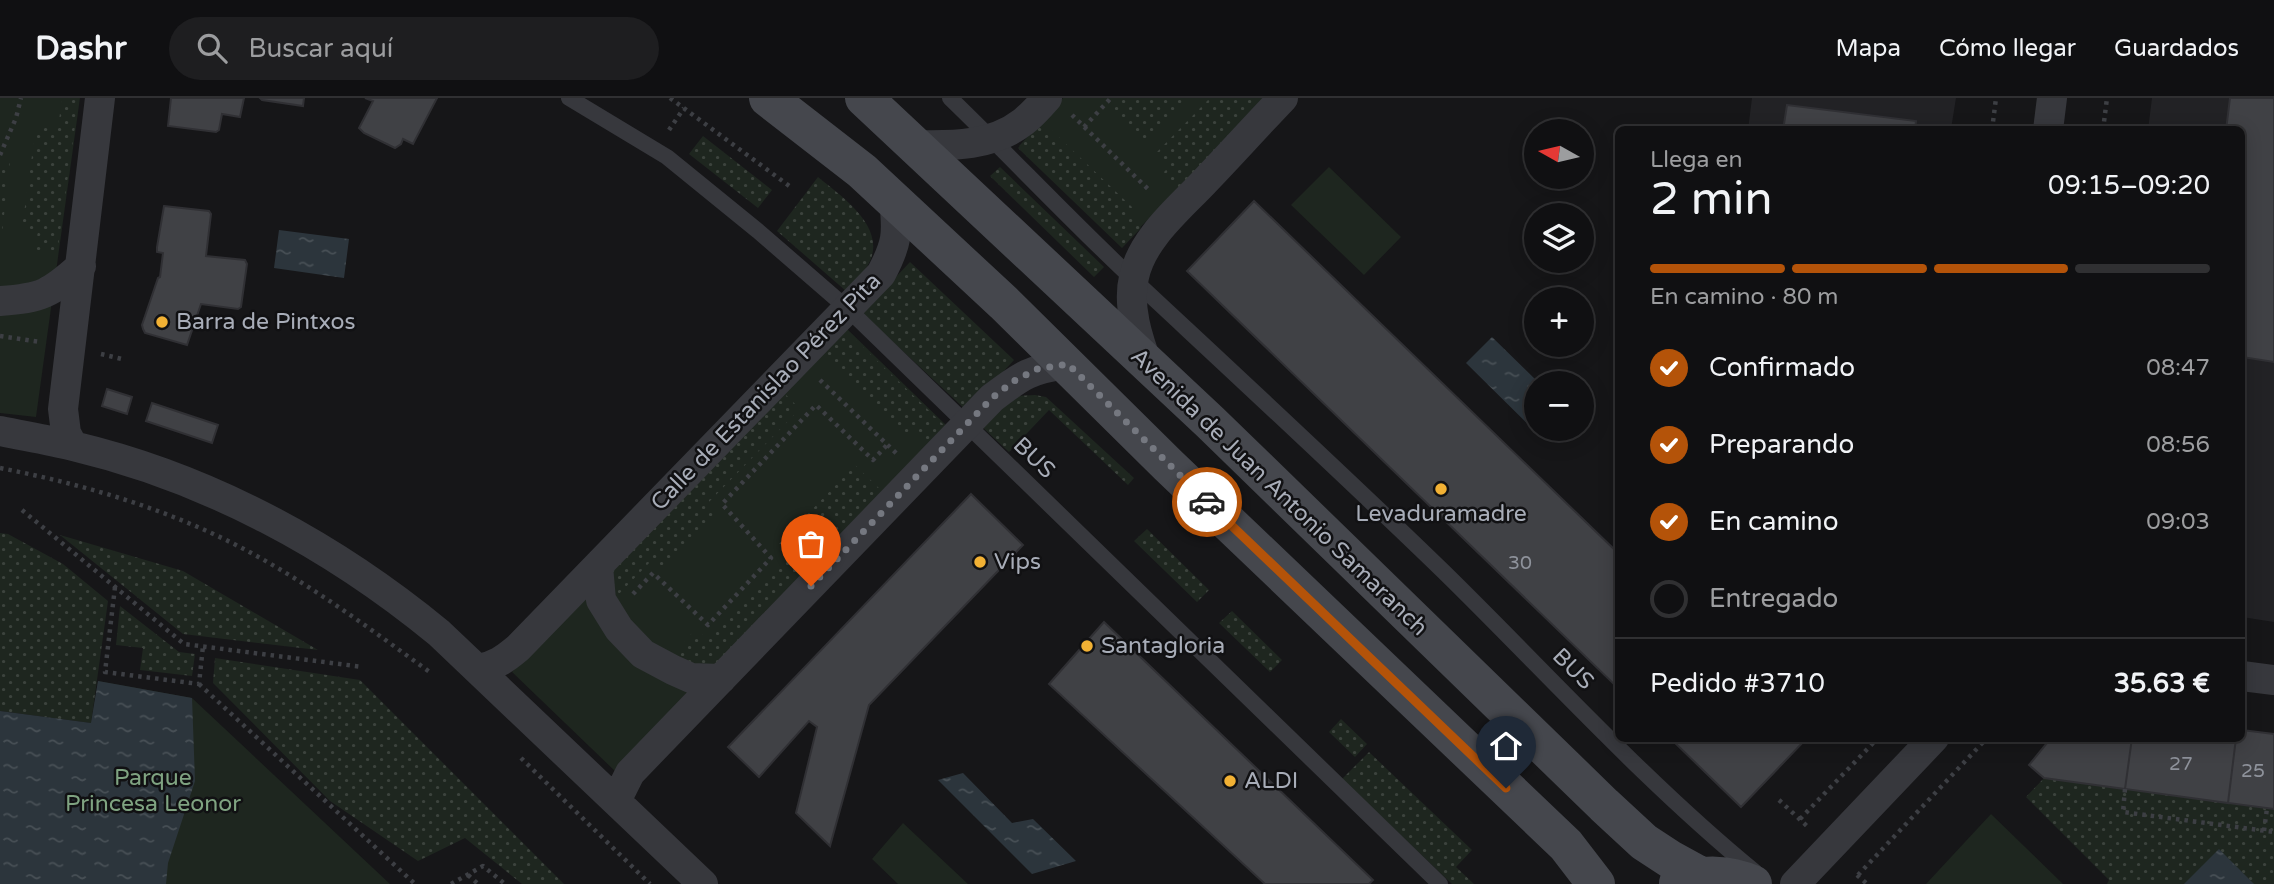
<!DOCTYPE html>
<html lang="es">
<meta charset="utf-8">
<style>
:root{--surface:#101012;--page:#1e1e20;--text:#f1f3f6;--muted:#9c9d9f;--line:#303032;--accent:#b45309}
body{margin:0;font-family:"Varela Round",sans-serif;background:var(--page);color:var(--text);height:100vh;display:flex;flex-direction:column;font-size:26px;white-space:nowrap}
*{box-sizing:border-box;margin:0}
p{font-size:23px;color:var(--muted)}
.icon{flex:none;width:38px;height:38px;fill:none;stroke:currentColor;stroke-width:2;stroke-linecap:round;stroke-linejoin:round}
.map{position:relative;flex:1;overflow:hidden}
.details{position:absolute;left:1615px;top:28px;width:630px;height:616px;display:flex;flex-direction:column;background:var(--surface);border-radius:10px;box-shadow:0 4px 18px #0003,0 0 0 2px var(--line)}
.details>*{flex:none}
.needle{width:46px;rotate:278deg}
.controls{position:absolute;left:1524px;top:21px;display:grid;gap:14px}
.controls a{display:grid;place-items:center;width:70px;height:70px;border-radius:50%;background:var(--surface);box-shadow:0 4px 18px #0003,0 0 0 2px var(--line);font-size:35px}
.pin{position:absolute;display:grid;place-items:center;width:60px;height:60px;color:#fff;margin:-72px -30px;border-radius:50% 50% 50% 0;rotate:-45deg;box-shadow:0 0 7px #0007}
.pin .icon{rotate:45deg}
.courier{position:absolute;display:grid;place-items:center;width:70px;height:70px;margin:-35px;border:5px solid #b45309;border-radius:50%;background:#fff;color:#222;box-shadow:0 2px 9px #0007}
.summary em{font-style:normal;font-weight:600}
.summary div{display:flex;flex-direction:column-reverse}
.summary{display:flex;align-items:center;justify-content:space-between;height:119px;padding:0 35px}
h1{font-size:46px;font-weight:600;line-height:52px}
.bar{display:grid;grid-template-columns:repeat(4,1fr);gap:10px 7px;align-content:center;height:84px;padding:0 35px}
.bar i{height:9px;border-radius:5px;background:var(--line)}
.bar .on{background:var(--accent)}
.bar p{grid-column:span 4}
.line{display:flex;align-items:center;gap:18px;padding:0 35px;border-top:2px solid var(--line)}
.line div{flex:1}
ol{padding:0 35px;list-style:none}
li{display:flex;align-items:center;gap:21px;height:77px}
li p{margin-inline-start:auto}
li .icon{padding:7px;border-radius:50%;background:var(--accent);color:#fff;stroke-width:4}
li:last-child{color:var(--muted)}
li i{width:38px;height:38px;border:4px solid var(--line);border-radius:50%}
header{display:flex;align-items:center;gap:42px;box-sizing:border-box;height:98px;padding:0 35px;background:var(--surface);border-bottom:2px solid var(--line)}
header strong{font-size:33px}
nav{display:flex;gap:38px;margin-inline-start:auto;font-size:24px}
.search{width:490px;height:63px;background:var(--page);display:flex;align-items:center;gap:18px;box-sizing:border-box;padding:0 24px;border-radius:38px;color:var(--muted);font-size:26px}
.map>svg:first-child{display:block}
.built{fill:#222225}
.green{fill:#1e261f}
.garden{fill:url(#garden-dots)}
.water{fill:url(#water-ripples)}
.building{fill:#404145;stroke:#303034;stroke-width:2}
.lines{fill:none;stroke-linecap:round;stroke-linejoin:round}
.path{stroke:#3d3f44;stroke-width:4.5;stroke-dasharray:3.5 5;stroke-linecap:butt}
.lane{stroke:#37383d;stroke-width:16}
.street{stroke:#37383d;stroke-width:30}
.secondary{stroke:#45474d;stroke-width:38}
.done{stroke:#757880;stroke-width:7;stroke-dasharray:0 12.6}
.route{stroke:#b45309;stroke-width:9}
.poi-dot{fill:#f2b134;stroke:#111113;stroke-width:2.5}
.labels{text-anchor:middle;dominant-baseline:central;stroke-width:5;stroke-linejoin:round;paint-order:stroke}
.number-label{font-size:19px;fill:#8e929b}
.poi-label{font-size:23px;fill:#a8adb8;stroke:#111113;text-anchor:start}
.street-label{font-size:23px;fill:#a8adb8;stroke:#111113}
.park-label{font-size:23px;fill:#7fa381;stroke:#111113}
</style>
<header>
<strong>Dashr</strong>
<div class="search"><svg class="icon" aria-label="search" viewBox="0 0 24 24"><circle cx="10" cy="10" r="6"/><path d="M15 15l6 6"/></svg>Buscar aquí</div>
<nav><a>Mapa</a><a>Cómo llegar</a><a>Guardados</a></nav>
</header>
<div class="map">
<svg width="2274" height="786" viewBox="0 0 2274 786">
<defs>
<pattern id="garden-dots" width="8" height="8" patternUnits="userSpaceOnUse" patternTransform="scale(1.75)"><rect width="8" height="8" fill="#1e261f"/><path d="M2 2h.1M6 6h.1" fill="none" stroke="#3c433d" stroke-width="1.8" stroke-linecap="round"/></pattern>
<pattern id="water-ripples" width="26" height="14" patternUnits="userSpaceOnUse" patternTransform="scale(1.75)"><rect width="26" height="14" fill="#2c353c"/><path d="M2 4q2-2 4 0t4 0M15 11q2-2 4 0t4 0" fill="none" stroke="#485056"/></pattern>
</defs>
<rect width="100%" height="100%" fill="#161618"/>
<path class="built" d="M1752,0H1956L1951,31L1748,32Z
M2152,0H2274V524L2242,519V32H2148Z"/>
<path class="green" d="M0,0H80L36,319L0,315Z
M1063,0H1266L1122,148L1019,48Z
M1329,69L1401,139L1364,177L1291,107Z
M844,228L948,329L617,675L512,574Z
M98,583L192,600L390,786H0L91,625Z
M1991,716L2063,786H1926Z
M903,725L968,786H898L872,761Z"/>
<path class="garden" d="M62,0H79L57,156L35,153L38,132L22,130L36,28L58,30Z
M1122,0H1182L1186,4L1147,45L1112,11Z
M1210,0H1265L1176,93L1160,78L1168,70L1154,57Z
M1043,24L1133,110L1127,116L1141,130L1122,150L1018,50Z
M703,38L772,92L758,110L689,56Z
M3,62L10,63L0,154V90Z
M1000,69L1104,169L1094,179L990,78Z
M818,79C842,99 889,130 868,167C863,176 853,185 846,193L777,133Z
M910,164L1014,262L967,313L862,215Z
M843,230L947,330L929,349L912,333L906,339L819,255Z
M782,293L800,311L705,408L716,419L662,474L651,463L615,500L608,487L615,463Z
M1035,297L1046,299L1134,380L1128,387L1049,312L1009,354L980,327L1017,298Z
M855,367L886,397L722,569L701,575L669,560L696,531L708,542L787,460L776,449Z
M1147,431L1209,492L1197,504L1134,443Z
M0,435L8,436L63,466L108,503L91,625L0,613Z
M60,437L183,473L318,552L183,536Z
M120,508L179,554L195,556L192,578L140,572L143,550L116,547Z
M1232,513L1282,562L1270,574L1219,525Z
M215,560L360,582L564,786H522L465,740L418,763L330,703L213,585Z
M1341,621L1367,646L1355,659L1329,634Z
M1369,654L1472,752L1456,769L1474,786H1452L1342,681Z
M2044,680L2274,711V786H2107L2109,782L2026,699Z"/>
<path class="water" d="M279,132L349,141L344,180L274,170Z
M1492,239L1539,285H1536V331H1549L1541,339L1466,265Z
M98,583L192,600L195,683L168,765L166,786H0V613L91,625Z
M963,675L1012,725L1033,721L1076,763L1032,776L938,682Z
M2219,751L2254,786H2184Z"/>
<path class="building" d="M171,0H244L240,19L222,16L219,32L216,34L168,28Z
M260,0H304L303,8L262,2Z
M365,0H437L413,46L403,41L401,46L395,50L364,35L359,30L373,3Z
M2230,0H2274V264L2242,259V32H2226Z
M1787,7L1916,23L1915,32H1783Z
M1254,103L1619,456V591L1187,173Z
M164,108L209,113L211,116L206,158L245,162L247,166L241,209L238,211L201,206L187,247L145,235L143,231L142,227L158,180L160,179L163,155L157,154V149Z
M107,291L132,299L127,316L102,308Z
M152,305L218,327L212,345L146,323Z
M971,396L1023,447L869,607L830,748L796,715L817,629L809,623L759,679L728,649Z
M1104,524L1373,782L1369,786H1265L1049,586Z
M2242,632L2274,636V711L2228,705L2236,640H2242Z
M1670,640H1807L1741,709Z
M2051,640H2132L2125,691L2044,680L2029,667Z
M2132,640H2236L2228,705L2125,691Z"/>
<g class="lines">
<path class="path" d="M670,0L792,90
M1072,17L1151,94
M1084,29L1111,0
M669,32L684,10
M1992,32L1996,0
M2103,32L2107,0
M0,57L16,20L21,0
M0,238L41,244
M101,256L122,261
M820,282L897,356
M0,370C82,386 164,410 238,448C306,483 369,530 431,575
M22,412L184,546L363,569
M115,489L105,574L199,586L203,548
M633,496L653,475L708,527L771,460L722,406L816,307L873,362L887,347
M199,586L415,786
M521,660L650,786
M2125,691L2123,714L2274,734
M1779,702L1808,729
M1800,721L1878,640
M2264,733L2267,710
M468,777L478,786
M1857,777L1867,786
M1858,777L1987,640
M451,786L483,768L505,786"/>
<path class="lane" d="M569,0L667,59L758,133L848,211L1440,786
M950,0C1012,60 1071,123 1134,182C1238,279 1342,375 1444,474C1547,575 1644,683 1755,774"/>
<path class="street" d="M2048,32L2052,0
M915,47C953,48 992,48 1023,24C1032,17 1040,8 1047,0
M0,203C42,200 50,196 81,168
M1148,268C1138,241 1127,208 1134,179C1142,140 1180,110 1206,82C1232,55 1257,27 1283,0
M0,333C24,338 49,342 73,348C208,380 332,447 439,535L703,786
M73,348L66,335L63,311L100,0
M598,468L601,502L619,531L643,556L673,572L691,580L721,581
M478,571C495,568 505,561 518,550L881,176C897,146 898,136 894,102
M2242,578L2274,582
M619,706L620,695L630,675L992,300C1022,277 1031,271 1068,266
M1795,786L1934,640"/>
<path class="secondary" d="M768,0L862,73L1004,205L1168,367L1566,747L1596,786
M864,0L1210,324L1604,707L1644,744L1670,761L1701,778
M1678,785C1702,774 1729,776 1753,786"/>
</g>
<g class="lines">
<path class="done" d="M811,488L992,300L1014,283L1037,271L1068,266L1207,404"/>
<path class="route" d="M1207,404L1506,690"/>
</g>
<g class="poi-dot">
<circle cx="162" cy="224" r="7"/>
<circle cx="1441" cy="391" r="7"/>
<circle cx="980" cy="464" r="7"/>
<circle cx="1087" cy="548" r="7"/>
<circle cx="1230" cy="683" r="7"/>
</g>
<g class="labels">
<g class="number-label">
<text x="1520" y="465">30</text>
<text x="2181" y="666">27</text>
<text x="2253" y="673">25</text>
</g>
<g class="poi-label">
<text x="176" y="224">Barra de Pintxos</text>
<text x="1441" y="416" text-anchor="middle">Levaduramadre</text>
<text x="994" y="464">Vips</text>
<text x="1101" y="548">Santagloria</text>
<text x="1244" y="683">ALDI</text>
</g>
<g class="street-label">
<text transform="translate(766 294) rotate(-46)">Calle de Estanislao Pérez Pita</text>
<text transform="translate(1034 360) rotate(44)">BUS</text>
<text transform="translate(1279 394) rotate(44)">Avenida de Juan Antonio Samaranch</text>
<text transform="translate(1573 571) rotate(45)">BUS</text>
</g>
<g class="park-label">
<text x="153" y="680">Parque<tspan x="153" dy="26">Princesa Leonor</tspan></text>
</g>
</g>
</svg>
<div class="controls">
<a><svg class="needle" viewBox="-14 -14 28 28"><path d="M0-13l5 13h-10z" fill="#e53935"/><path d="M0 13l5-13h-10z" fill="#9c9d9f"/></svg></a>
<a><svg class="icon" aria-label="layers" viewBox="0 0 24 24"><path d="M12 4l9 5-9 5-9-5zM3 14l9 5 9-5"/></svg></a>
<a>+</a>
<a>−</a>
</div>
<div class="pin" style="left:811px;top:488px;background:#ea580c"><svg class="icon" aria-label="bag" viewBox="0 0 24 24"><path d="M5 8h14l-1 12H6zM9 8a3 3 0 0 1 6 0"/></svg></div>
<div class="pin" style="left:1506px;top:690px;background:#1f2937"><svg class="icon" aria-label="home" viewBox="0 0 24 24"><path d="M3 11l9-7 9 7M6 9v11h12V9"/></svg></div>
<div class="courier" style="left:1207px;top:404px"><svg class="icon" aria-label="car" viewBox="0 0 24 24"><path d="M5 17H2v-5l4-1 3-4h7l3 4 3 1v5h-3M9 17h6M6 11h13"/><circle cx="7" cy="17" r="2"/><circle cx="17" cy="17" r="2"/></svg></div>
<section class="details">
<div class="summary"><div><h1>2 min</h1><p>Llega en</p></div><em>09:15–09:20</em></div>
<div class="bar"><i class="on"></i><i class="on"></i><i class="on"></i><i></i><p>En camino · 80 m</p></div>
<ol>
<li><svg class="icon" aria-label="check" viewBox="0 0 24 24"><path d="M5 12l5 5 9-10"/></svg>Confirmado<p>08:47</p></li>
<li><svg class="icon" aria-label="check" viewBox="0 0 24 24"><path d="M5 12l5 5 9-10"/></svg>Preparando<p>08:56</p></li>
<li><svg class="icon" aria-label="check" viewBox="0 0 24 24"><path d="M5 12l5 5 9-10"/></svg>En camino<p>09:03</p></li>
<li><i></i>Entregado</li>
</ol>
<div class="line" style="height:91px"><div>Pedido #3710</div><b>35.63 €</b></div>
</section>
</div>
